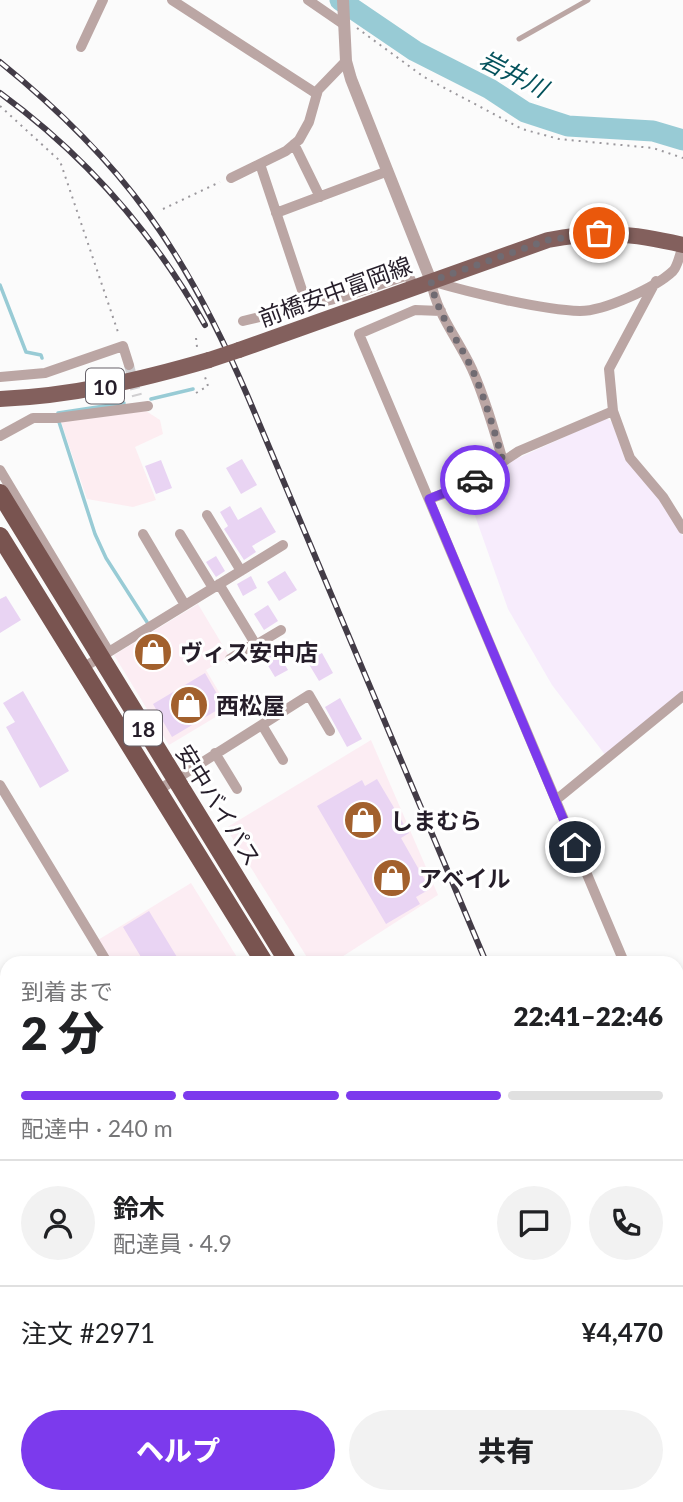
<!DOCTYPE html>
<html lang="ja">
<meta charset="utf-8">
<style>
:root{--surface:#fff;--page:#f2f2f2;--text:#202124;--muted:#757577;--line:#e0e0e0;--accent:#7c3aed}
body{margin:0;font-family:Lato,"Noto Sans JP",sans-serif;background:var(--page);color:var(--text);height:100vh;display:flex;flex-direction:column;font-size:26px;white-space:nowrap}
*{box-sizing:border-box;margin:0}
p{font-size:23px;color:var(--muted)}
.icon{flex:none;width:38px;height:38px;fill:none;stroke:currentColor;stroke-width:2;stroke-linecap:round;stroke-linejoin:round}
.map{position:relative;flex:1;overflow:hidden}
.sheet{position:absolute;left:0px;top:956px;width:684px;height:548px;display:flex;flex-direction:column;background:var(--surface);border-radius:21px 21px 0 0;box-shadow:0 4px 10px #0003}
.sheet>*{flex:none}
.pin{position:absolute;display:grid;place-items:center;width:60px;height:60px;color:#fff;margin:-30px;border:4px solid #fff;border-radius:50%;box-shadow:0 2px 7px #0007}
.courier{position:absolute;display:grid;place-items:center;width:70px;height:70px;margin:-35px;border:5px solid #7c3aed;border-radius:50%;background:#fff;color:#222;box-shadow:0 2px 9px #0007}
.head em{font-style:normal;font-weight:800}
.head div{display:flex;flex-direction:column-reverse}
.head{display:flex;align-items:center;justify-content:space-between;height:119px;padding:0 21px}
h1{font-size:46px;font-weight:800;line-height:52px}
.bar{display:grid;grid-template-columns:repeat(4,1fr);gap:10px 7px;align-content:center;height:84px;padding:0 21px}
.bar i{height:9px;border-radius:5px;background:var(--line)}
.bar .selected{background:var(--accent)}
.bar p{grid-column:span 4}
.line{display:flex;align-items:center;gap:18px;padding:0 21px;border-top:2px solid var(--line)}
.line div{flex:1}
.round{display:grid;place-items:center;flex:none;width:74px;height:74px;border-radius:37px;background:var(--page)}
.action{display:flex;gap:14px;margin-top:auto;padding:14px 21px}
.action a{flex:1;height:80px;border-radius:42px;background:var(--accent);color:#fff;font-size:28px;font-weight:800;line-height:80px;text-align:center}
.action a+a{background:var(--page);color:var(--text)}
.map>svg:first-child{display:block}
.commercial{fill:#fcedf3}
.industrial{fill:#fdedf1}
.built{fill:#f7ecfc}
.green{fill:#e3e9cb}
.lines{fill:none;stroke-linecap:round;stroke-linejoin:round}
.stream{stroke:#98cbd5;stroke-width:3.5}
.river{stroke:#98cbd5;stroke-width:21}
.building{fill:#e9d4f3}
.minor-tunnel{stroke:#d0cfd1;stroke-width:10;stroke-dasharray:10 5;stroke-linecap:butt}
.path{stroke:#9b989d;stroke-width:2;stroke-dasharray:2 5;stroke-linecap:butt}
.service{stroke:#bba6a4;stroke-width:5}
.minor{stroke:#bba6a4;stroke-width:10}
.tertiary{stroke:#bba6a4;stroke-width:12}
.primary{stroke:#83605d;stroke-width:16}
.trunk{stroke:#795450;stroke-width:18}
.rail-casing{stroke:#433c47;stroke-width:6}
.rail{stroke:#fff;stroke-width:3.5;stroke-dasharray:10;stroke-linecap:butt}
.primary-bridge{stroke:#83605d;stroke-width:16}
.done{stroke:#706b72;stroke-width:7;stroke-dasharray:0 12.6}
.route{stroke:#7c3aed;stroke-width:9}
.labels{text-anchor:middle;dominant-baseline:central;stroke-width:6;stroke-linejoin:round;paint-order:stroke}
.shield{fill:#fff;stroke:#666169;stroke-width:2}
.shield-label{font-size:21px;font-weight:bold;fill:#251d29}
.street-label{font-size:23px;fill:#251d29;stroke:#fff}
.poi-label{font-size:23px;font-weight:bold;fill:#251d29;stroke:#fff;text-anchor:start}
.water-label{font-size:24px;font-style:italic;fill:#04525c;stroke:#fff}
</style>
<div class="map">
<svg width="683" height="1502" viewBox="0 0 683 1502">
<rect width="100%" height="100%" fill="#fbfbfb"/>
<path class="commercial" d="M198,604L229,656L206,670L229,709L169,745L114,655Z
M371,740L438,895L334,962H310L226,828Z
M191,883L240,962H112L98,940Z"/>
<path class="industrial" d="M146,411L160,420L163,434L135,447L156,500L133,507L87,499L61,422Z"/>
<path class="built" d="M606,418L612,422L625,459L657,496L683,536V691L606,756L552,685L508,609L467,493L514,460Z"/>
<path class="green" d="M6,1466L7,1496H34L30,1502H0V1474Z"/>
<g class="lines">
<path class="stream" d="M0,285L26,352L41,355L42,358
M151,399L193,389
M58,413L124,403
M59,422L95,534L106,558L147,622"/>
<path class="river" d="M340,0L415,51L490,89L525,112L568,126L653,131L683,140"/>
</g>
<path class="building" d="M242,459L257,485L241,494L226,468Z
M161,460L172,488L156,494L145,466Z
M230,506L238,520L261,507L276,532L252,546L256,552L244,560L224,529L228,526L220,512Z
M216,556L225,571L216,577L206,562Z
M285,571L297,590L279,601L267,582Z
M251,576L257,588L243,596L237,584Z
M6,596L21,620L0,633V599Z
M268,605L278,621L264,630L254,614Z
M155,636L168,658L150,668L137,646Z
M275,648L288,670L275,677L262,656Z
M322,653L333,673L319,681L307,661Z
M205,673L224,706L172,737L153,704Z
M23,691L69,771L40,788L6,727L15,722L3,703Z
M340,698L362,739L347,747L325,707Z
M377,779L409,833L401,838L430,889L416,897L420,904L386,924L317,806L362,780L365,786Z
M149,911L180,962H144L123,927Z"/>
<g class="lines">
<path class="minor-tunnel" d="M129,365L137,396"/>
<path class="path" d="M357,28L424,77L522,129L559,139L653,148L683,158
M0,106L60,161L119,335
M163,209L220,182
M196,338L197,347
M196,393L208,386L205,377"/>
<path class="service" d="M519,39L588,0
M467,1502L476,1496"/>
<path class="minor" d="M172,0L317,94
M308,0L343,24
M81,47L103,0
M294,144L320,197
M260,164L307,305
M231,178L286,151L299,140L309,122L318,90L346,61
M276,213L388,171
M441,311L415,310L359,334L624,962
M243,321L343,297L408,275L414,286
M0,377L45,373L123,346L129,365
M613,411L630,458L663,497L683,529
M0,436L33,418H57L148,406
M503,461C494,430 485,398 472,369C458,339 436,313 431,281C468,292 542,310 580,311C604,311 655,288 673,271C678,266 680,253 683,246
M0,470L109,652
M429,499L468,485L519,451L613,411L609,369L656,281
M207,515L241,571
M143,534L185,605
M180,534L213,588
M219,584L256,645L281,630
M230,659L255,643
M81,669L283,545
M262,725L283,760
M215,753L237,789
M0,785L107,962
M157,791L309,695L330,731
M556,800L683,696
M677,1087L683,1100
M0,1173L7,1169
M677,1252L683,1250
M0,1265L7,1276
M0,1349L7,1341"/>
<path class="tertiary" d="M343,0L346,61L351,79L431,281
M396,1502L399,1496"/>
<path class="primary" d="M239,350L548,240C600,230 632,233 683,245
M0,399C72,396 140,380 209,360"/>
<path class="trunk" d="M0,493L288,962
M0,536L264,962
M595,1496L599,1502
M618,1496L622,1502"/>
<defs>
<path id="rail" d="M0,62C125,163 185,251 248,397L486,962
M0,93C86,156 153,232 205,325
M677,1414L683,1428
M677,1439L683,1453"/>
</defs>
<use href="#rail" class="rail-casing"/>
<use href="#rail" class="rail"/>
<path class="primary-bridge" d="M209,360L239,350"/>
</g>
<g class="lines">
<path class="done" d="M475,480L503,461C494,430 485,398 472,369C458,339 436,313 431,281L548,240L599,233"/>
<path class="route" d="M475,480L429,499L575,847"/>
</g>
<defs>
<symbol id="shop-disc" viewBox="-11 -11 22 22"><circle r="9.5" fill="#a2602d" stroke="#fff"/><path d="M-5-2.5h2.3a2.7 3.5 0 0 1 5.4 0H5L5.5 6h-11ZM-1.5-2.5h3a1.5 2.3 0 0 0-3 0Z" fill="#fff"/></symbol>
</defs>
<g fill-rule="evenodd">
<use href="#shop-disc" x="131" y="630" width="44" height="44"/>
<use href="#shop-disc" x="167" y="683" width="44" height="44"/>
<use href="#shop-disc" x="341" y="798" width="44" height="44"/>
<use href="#shop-disc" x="370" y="856" width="44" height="44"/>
</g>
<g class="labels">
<g class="shield">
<rect x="86" y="368.5" width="38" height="35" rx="5"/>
<rect x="124" y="710.5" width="38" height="35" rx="5"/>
</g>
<g class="shield-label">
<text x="105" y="386">10</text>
<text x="143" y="728">18</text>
</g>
<g class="street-label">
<text transform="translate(335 291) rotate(-20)">前橋安中富岡線</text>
<text transform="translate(219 805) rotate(58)">安中バイパス</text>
</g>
<g class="poi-label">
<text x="180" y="652">ヴィス安中店</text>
<text x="216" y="705">西松屋</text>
<text x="390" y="820">しまむら</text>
<text x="419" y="878">アベイル</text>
</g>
<g class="water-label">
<text transform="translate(514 73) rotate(27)">岩井川</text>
</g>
</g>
</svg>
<div class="pin" style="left:599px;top:233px;background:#ea580c"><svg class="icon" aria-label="bag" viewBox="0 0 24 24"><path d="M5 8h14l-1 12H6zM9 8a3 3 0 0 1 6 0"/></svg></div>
<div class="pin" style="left:575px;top:847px;background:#1f2937"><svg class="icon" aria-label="home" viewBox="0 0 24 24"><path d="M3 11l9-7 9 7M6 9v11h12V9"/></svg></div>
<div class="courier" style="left:475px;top:480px"><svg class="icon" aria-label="car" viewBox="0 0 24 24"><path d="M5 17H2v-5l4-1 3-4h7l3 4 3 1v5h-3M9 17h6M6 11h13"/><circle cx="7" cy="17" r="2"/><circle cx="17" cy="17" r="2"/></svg></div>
<section class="sheet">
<div class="head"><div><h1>2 分</h1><p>到着まで</p></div><em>22:41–22:46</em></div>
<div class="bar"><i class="selected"></i><i class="selected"></i><i class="selected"></i><i></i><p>配達中 · 240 m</p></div>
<div class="line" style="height:126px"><a class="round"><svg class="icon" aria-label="person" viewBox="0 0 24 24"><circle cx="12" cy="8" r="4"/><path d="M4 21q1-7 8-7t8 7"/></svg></a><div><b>鈴木</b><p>配達員 · 4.9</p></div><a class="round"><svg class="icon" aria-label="chat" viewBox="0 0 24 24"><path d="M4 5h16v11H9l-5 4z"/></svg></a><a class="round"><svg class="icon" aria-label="phone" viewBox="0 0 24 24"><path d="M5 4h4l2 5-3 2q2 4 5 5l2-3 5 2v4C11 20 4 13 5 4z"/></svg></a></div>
<div class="line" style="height:91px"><div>注文 #2971</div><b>¥4,470</b></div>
<div class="action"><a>ヘルプ</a><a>共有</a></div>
</section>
</div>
